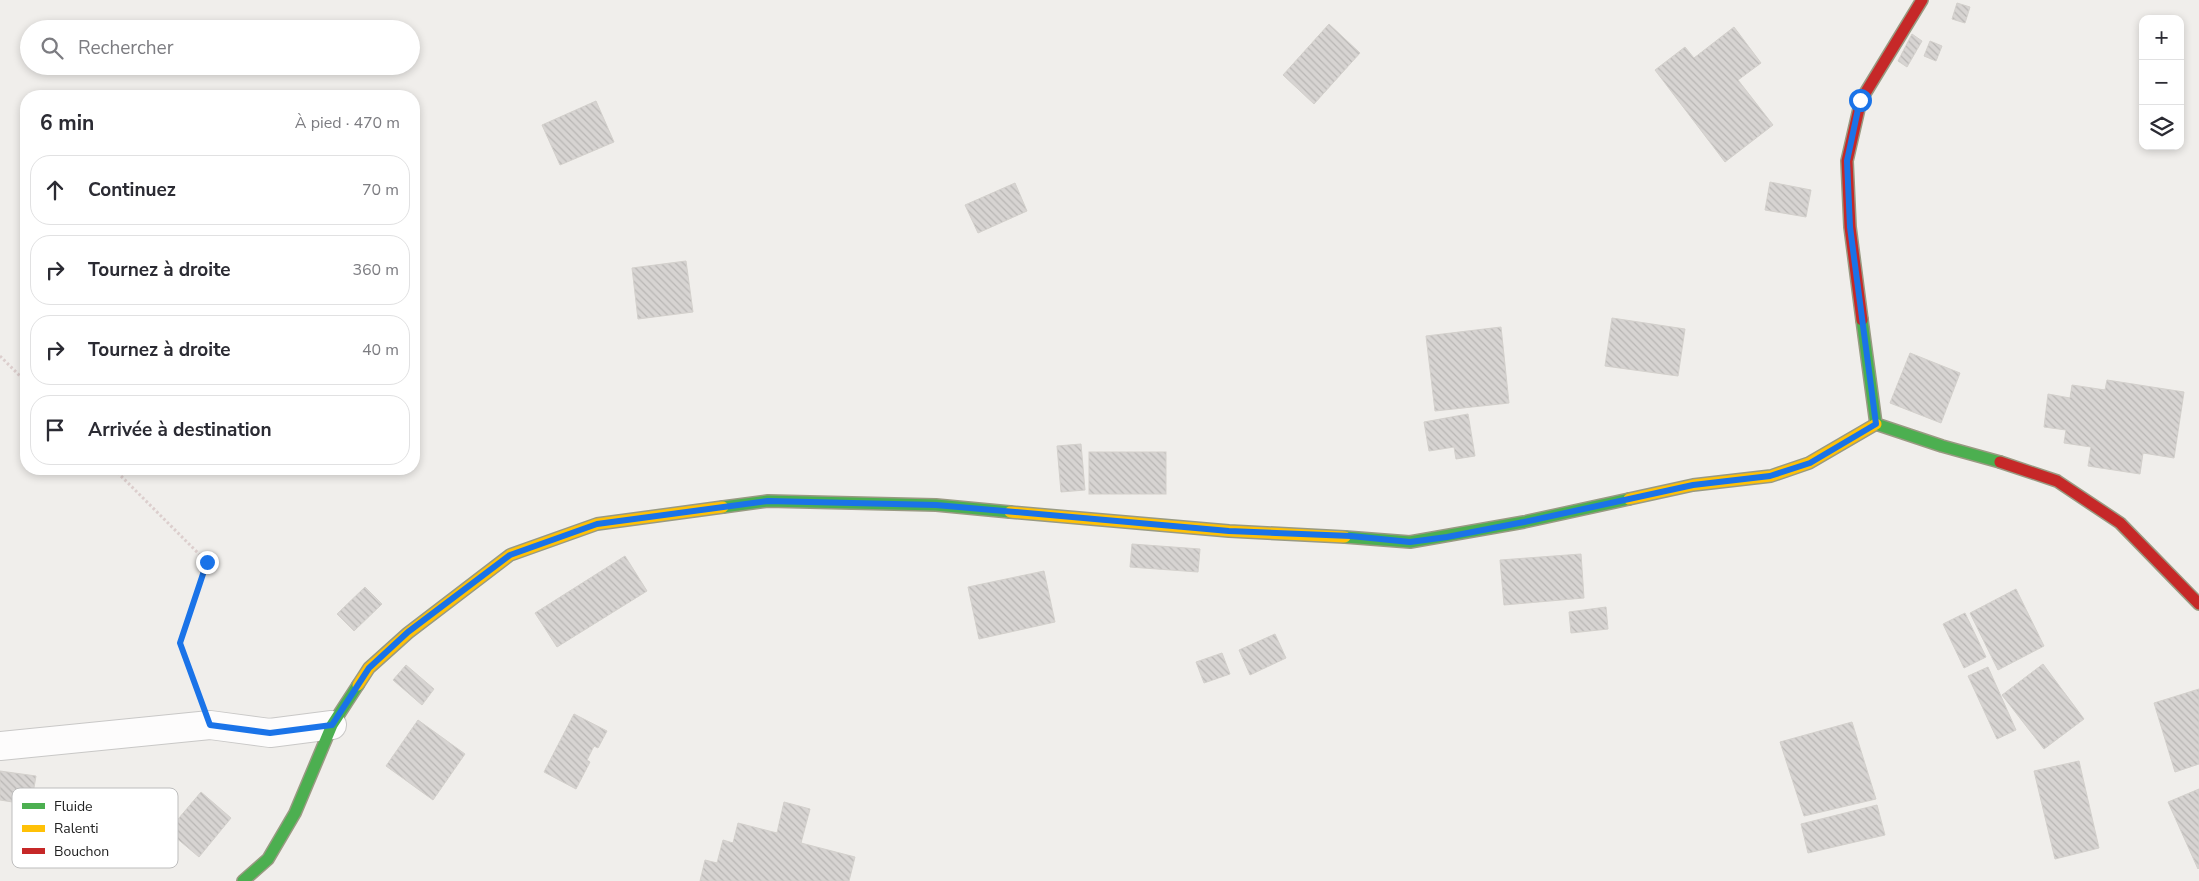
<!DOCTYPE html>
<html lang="fr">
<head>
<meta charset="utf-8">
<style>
	body { margin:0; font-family:"Nunito Sans",sans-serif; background:#f7f7f7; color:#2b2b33 }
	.controls { position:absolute; right:15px; top:15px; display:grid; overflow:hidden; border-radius:10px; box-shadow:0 2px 8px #0003 }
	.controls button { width:45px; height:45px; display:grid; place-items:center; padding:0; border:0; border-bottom:1px solid #e1e1e2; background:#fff; color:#2b2b33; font:25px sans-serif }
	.stop { position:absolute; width:15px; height:15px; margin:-11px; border:4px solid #1a73e8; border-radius:50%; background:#fff }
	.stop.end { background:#1a73e8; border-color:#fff; box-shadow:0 1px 5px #0008 }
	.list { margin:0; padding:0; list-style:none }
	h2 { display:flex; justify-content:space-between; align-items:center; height:65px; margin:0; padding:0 20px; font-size:21px }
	h2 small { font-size:16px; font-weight:400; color:#7c7c81 }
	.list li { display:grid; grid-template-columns:32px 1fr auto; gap:15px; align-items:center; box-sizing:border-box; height:70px; margin:0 10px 10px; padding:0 10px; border:1px solid #e1e1e2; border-radius:20px }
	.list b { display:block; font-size:19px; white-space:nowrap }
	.list em { font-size:16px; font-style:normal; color:#7c7c81 }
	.icon { flex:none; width:28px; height:28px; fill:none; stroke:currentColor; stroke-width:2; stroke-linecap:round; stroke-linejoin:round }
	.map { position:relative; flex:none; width:2199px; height:881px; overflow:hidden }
	.search { position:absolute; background:#fff; box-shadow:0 2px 8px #0003; left:20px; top:20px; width:400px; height:55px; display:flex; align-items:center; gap:12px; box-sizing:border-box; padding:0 18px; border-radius:28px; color:#7c7c81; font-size:19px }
	.panel { position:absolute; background:#fff; box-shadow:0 2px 8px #0003; left:20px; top:90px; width:400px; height:385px; border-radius:20px }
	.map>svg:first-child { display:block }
	.building { fill:url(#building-back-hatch); stroke:#d3d0cc }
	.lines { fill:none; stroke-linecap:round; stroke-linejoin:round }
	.street-casing { stroke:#c9c8c7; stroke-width:30 }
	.fast-casing { stroke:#999a82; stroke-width:14 }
	.slow-casing { stroke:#999a82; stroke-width:14 }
	.jam-casing { stroke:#999a82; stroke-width:14 }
	.path { stroke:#dccecd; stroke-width:3; stroke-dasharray:2.5 2.5; stroke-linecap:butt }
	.street { stroke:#fdfcfc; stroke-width:28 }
	.fast { stroke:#4caf50; stroke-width:11 }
	.slow { stroke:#ffc107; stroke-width:11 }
	.jam { stroke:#c62828; stroke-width:11 }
	.route { stroke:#1a73e8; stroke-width:6 }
	.key { fill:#fff; stroke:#bdbdbd; stroke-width:1 }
	.key-label { font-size:14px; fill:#222 }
</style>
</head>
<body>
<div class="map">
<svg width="2199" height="881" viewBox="0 0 2199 881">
	<defs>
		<pattern id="building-back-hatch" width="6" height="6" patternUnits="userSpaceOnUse" patternTransform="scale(1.25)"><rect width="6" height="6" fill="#d7d4d2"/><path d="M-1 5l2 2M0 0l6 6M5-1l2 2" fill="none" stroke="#b8b6b4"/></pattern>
	</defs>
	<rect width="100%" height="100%" fill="#f0eeeb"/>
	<!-- building -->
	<g class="building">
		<path d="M1957,3l13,4 -5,16 -13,-4z"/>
		<path d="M1329,24l31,29 -46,51 -31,-29z"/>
		<path d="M1734,27l27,36 -23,17 35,45 -48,37 -70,-92 30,-23 9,11z"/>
		<path d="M1912,34l10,7 -15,26 -9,-6z"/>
		<path d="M1930,41l12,5 -6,15 -12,-5z"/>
		<path d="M596,101l18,41 -54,23 -18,-40z"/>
		<path d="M1770,182l41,8 -5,27 -41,-7z"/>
		<path d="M1015,183l12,28 -49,22 -13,-28z"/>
		<path d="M686,261l7,51 -55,7 -6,-51z"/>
		<path d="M1612,318l73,11 -7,47 -73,-10z"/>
		<path d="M1501,327l8,76 -74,8 -9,-75z"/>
		<path d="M1910,353l50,20 -19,50 -51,-20z"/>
		<path d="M2107,380l77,12 -10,66 -31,-5 -3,21 -52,-8 3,-19 -27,-4 2,-13 -22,-3 4,-33 22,4 2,-13 33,5z"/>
		<path d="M1468,414l7,42 -19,3 -2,-12 -25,4 -5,-29z"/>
		<path d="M1081,444l4,46 -24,2 -4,-46z"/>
		<rect x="1089" y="452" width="77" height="42"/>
		<path d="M1132,544l68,5 -2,23 -68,-5z"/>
		<path d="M1581,554l3,44 -80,7 -4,-45z"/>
		<path d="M625,556l22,35 -90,56 -22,-34z"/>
		<path d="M1044,571l11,51 -76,17 -11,-52z"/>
		<path d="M365,587l17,17 -28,27 -17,-17z"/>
		<path d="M2016,589l28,57 -46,24 -28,-57z"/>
		<path d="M1606,607l2,22 -37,4 -2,-21z"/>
		<path d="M1965,613l21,44 -22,11 -21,-44z"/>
		<path d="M1275,634l11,24 -36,17 -11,-25z"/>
		<path d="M1222,653l8,21 -26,9 -8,-21z"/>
		<path d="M2043,664l41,55 -40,30 -42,-54z"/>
		<path d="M406,665l28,24 -12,16 -29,-25z"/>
		<path d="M1988,667l28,63 -19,9 -29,-63z"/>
		<path d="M2199,689v75l-24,8 -21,-69z"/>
		<path d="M574,714l33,17 -9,17 -4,-2 -7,14 3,2 -14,27 -32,-17z"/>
		<path d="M418,720l47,34 -32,46 -47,-34z"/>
		<path d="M1852,722l24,77 -72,17 -24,-74z"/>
		<path d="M2079,761l20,87 -44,11 -21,-88z"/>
		<path d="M0,771l36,5 -5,29 -31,-5z"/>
		<path d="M2199,789v79l-1,1 -30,-67z"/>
		<path d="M201,792l30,26 -32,39 -31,-26z"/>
		<path d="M784,802l26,7 -9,34 54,14 -6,24h-149l5,-21 12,3 6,-23 10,3 5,-20 39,10z"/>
		<path d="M1877,805l8,30 -77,18 -7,-29z"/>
	</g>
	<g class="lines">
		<defs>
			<path id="street" d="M0,746l210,-21 60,8 62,-8"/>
			<g id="fast">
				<path d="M1862,320l14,104 66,22 58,16"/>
				<path d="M723,507l45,-6 168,4 74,7"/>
				<path d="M1345,537l65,5 114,-20 105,-23"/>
				<path d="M243,881l25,-22 27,-46 37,-88 26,-40"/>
			</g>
			<g id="slow">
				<path d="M1629,499l64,-14 78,-9 38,-13 67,-39"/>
				<path d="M1010,512l219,19 116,6"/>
				<path d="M358,685l11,-17 39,-35 102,-78 87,-31 126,-17"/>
			</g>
			<g id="jam">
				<path d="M1862,320l-12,-93 -3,-66 14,-61 61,-100"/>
				<path d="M2000,462l57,19 63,42 79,81"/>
			</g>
		</defs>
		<!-- street casing -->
		<use href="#street" class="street-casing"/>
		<!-- fast casing -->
		<use href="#fast" class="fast-casing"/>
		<!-- slow casing -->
		<use href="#slow" class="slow-casing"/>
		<!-- jam casing -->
		<use href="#jam" class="jam-casing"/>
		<!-- path -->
		<g class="path">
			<path d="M0,356l26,26"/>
			<path d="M114,469l93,93 -27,81 19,53"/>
		</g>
		<!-- street -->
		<use href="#street" class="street"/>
		<!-- fast -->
		<use href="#fast" class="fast"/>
		<!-- slow -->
		<use href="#slow" class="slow"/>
		<!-- jam -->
		<use href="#jam" class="jam"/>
	</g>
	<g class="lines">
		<!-- route -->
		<path class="route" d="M207,562l-27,81 30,82 60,8 62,-8 37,-57 39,-36 102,-77 87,-31 171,-23 168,4 293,26 122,5 59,6 37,-5 77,-15 169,-37 77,-9 40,-13 66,-39 -26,-197 -3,-66 13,-61"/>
	</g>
	<!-- legend -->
	<rect x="12" y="788" width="166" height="80" rx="8" class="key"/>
	<rect x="22" y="803" width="23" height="6" fill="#4caf50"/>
	<rect x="22" y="825" width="23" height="7" fill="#ffc107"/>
	<rect x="22" y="848" width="23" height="6" fill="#c62828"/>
	<g class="key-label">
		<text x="54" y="811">Fluide</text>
		<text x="54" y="833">Ralenti</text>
		<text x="54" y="856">Bouchon</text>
	</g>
</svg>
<div class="controls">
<button>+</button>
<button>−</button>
<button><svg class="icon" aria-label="layers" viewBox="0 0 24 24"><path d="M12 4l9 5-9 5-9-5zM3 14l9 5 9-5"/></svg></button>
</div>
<div class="stop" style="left:1860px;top:100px"></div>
<div class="stop end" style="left:207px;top:562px"></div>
<div class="search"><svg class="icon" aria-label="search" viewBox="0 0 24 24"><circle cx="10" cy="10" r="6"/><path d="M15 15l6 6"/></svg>Rechercher</div>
<section class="panel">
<h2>6 min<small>À pied · 470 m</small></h2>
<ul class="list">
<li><svg class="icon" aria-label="ahead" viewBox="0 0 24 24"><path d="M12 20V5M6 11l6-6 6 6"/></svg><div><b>Continuez</b></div><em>70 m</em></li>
<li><svg class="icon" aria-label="right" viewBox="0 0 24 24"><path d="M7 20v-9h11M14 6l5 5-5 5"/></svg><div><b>Tournez à droite</b></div><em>360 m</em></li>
<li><svg class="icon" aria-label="right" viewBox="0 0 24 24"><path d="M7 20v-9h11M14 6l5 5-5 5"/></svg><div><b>Tournez à droite</b></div><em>40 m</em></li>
<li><svg class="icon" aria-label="arrive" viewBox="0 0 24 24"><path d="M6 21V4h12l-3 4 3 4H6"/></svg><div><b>Arrivée à destination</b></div></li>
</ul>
</section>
</div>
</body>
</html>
